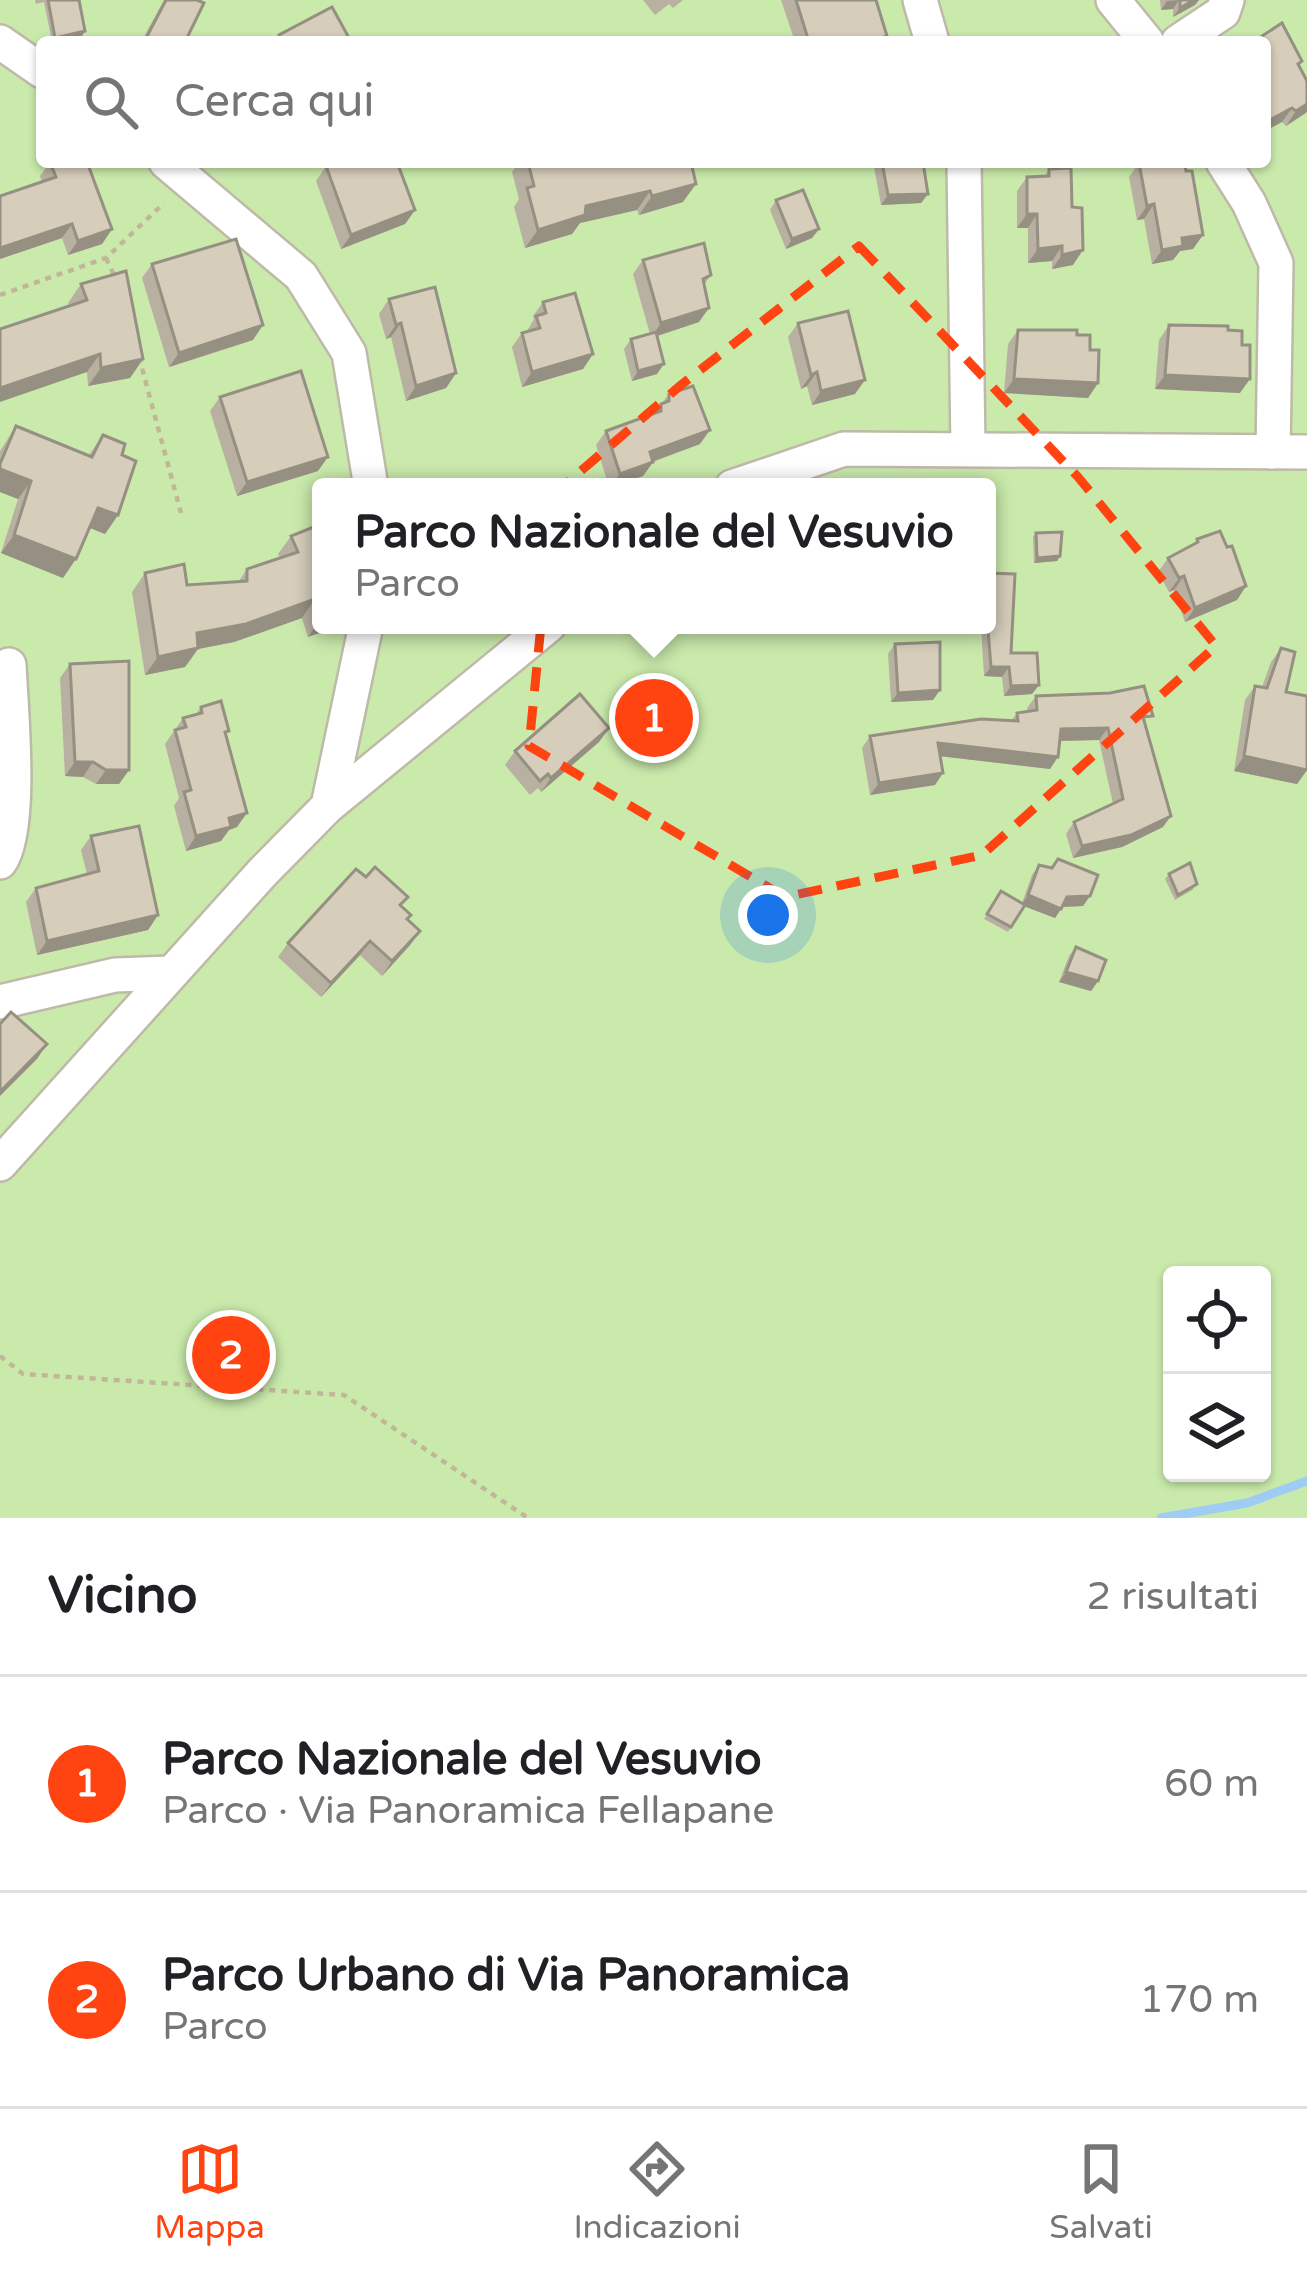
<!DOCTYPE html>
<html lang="it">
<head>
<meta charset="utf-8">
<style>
	body { margin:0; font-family:"Varela Round",sans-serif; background:#f2f2f2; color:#202124 }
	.controls { position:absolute; right:36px; bottom:36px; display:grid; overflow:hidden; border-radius:12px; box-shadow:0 3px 9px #0004 }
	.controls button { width:108px; height:108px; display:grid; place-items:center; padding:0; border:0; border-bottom:3px solid #e0e0e0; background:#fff; color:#202124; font:60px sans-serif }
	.you { position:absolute; left:768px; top:915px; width:42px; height:42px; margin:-30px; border:9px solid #fff; border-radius:50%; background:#1a73e8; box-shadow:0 0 0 18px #1a73e833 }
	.badge { display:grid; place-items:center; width:78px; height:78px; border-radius:50%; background:#ff4311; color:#fff; font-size:39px; font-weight:700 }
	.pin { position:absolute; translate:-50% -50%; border:6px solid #fff; box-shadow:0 3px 12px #0006 }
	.popup { position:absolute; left:312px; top:478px; width:684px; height:156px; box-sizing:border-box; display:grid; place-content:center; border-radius:12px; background:#fff; filter:drop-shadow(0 3px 9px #0005); font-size:39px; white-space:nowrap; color:#757577 }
	.popup b { font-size:45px; color:#202124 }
	.popup::after { content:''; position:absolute; left:50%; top:100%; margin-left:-24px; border:24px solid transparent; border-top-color:#fff }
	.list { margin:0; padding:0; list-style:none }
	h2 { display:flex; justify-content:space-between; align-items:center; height:156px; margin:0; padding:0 48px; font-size:51px }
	h2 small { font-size:39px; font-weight:400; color:#757577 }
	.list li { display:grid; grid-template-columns:78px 1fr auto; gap:36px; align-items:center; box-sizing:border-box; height:216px; padding:0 48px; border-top:3px solid #e0e0e0 }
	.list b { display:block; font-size:45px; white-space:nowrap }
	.list p { margin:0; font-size:39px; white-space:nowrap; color:#757577 }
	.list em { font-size:39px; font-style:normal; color:#757577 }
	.icon { flex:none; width:66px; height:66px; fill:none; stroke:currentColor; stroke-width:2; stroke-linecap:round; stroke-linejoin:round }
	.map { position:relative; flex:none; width:1307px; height:1518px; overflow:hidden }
	.search { position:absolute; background:#fff; box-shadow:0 3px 9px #0004; left:36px; right:36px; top:36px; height:132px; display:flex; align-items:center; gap:30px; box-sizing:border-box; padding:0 42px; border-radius:12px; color:#757577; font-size:45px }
	.sheet { height:588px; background:#fff }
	nav { display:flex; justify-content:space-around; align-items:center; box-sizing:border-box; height:168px; border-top:3px solid #e0e0e0; background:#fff; font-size:33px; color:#757577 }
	nav a { display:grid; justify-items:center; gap:6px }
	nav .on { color:#ff4311 }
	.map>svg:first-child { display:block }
	.green { fill:#caeaac; fill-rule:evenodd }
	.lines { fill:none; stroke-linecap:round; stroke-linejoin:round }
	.stream { stroke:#9fccf3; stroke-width:9 }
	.minor-casing { stroke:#bfb9a8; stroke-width:38 }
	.path { stroke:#c2b698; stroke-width:4.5; stroke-dasharray:6 6; stroke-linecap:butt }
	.minor { stroke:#fff; stroke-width:33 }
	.wall { fill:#b8b0a0 }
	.shaded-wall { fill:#969082 }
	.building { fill:#d6cdba; stroke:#969082; stroke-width:3 }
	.marked { fill:none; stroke:#ff4311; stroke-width:9; stroke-dasharray:24 15; stroke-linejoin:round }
</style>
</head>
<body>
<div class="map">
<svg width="1307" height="1518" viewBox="0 0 1307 1518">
	<rect width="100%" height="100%" fill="#f4f0e5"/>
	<!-- green -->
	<path class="green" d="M0,0h1307v1518h-1307zM42,42h1223v120h-1223zM321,487h666v138h-666zM1172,1275h90v198h-90z"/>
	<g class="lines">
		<!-- stream -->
		<path class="stream" d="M1161,1518l86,-15 60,-22"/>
		<defs>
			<g id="minor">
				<path d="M920,0l12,42"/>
				<path d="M1113,0l34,42"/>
				<path d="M0,42l42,29"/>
				<path d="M1178,42l45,-30 4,-12"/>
				<path d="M166,162l135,114 48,77 22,134"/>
				<path d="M964,162l4,287"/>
				<path d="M1223,162l26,41 27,60 -3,189"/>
				<path d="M732,487l112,-38 463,3"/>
				<path d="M328,806l38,-181"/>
				<path d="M0,862c23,-31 11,-154 9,-197"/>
				<path d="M0,1002l115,-27 56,-2"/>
				<path d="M0,1164l262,-291 66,-67 221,-181"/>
			</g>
		</defs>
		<!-- minor casing -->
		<use href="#minor" class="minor-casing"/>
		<!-- path -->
		<g class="path">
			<path d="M106,258l9,19"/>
			<path d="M0,295l106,-37 58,-55"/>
			<path d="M139,357l42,156"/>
			<path d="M0,1356l23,18 321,21 184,123"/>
		</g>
		<!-- minor -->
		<use href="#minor" class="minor"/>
	</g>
	<!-- wall -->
	<g class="wall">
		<path d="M35,0h44l3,36 -30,6 -8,-40 -8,2z"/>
		<path d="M164,0h33l-12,42h-44z"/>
		<path d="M643,0h40l-10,8 -4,-4 -14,11z"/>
		<path d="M781,0h95l7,42h-88z"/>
		<path d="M1160,0h39l-4,5 -22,12v-8l-12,1z"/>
		<path d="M1265,42l34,24 7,47 -20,13 -4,-4 -17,9z"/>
		<path d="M50,162l62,67 -10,15 -34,11 -6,-17 -62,21v-63l42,-14 -2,-6z"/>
		<path d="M333,162h60l22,48 -10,14 -64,25 -25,-68 10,-15z"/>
		<path d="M519,162h172l-8,40 -44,13 -2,-5 -57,13 -8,11 -47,14 -11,-41 5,-8 -7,-27z"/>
		<path d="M873,162h50l5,32 -7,9 -40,2z"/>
		<path d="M1139,163l54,86 -13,2 -7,9 -21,4 -8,-45 -7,1 -8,-43z"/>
		<path d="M1049,169l24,96 -21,4v-8l-24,2v-35h-11v-37l10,-14h17z"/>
		<path d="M776,200l43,29 -7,9 -26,11 -16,-39z"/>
		<path d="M643,260l68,15 -7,10 -5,37 -42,14v38l-25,7 -8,-32 7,-10 19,-5 -17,-60z"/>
		<path d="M152,264l101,76 -84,27 -27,-89z"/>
		<path d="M81,284l62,75 -13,19 -42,8 -1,-14 -19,-69z"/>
		<path d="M389,299l67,74 -10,15 -40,13 -15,-64 -5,2 -7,-25z"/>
		<path d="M543,302l50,52 -10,15 -61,18 -10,-40 10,-14 5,-2 7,-12 -1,-3z"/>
		<path d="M798,323l57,71 -43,11 -5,-19 -6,3 -13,-52z"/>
		<path d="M1169,325l71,68 -85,-4 4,-49z"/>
		<path d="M1018,330l59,5 13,15 8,33 -10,15 -84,-5 4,-49z"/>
		<path d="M669,394l31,50 -47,18 -10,14 -34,11 -13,-42 10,-14 47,-17z"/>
		<path d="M220,397l98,74 -81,25 -27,-85z"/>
		<path d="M16,426l73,29 14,-20 19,20 -4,60 -13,19 -15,-6 -27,50 -62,-25 17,-54 -18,-7v-41z"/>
		<path d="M321,524v101l-13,12 -6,-19 -68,24 -36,7 -13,18 -40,8 -13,-83 13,-19 42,12 52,-4 8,-12 33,-11 -2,-4 13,-18z"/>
		<path d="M1036,533l24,23 -3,5 -23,2 -1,-26z"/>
		<path d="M1197,539l30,8 19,39 -9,14 -52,22 -11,-32 -5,2 -11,-20 10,-14 25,-13z"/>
		<path d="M913,625h74l52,60 -7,9 -28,2 -2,-19 -18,-1 -3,-50 -66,4z"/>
		<path d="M895,644l45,46 -7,10 -42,2 -3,-48z"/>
		<path d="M1281,648l5,44 21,78 -10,14 -63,-13 11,-71 10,-14 7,1 9,-25z"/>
		<path d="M70,664l59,106 -10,14h-23l-13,-7 -18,-1 -5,-98z"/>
		<path d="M1036,696l110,30 17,101 -41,20 -49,11 -7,-24 8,-12 39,-18 -14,-64 -39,1 -10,28 -110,-13 -5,29 -65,10 -8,-47 8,-12 141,-15 6,-8 11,-1 -1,-4z"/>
		<path d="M201,707l25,29 11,91 -8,3 -8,11 -35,10 -12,-45 5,-8 -14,-54 18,-26 12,-3z"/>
		<path d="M609,728l-10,14 -58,50 -3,-4 -8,7 -25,-30 10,-14z"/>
		<path d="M91,836l67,79 -10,15 -111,25 -11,-53 10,-14 51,-14 -6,-24z"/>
		<path d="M1039,865l51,31 -7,10 -21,1 -7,11 -31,-12 -16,26 -24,-13 17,-28 21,12 10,-28z"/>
		<path d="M1169,874l25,15 -19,11 -10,-21z"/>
		<path d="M401,906l7,14 12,11 -10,14 -28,31 -22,-21 -39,42 -43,-40 10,-14z"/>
		<path d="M1076,947l22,34 -7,10 -32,-9 10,-26z"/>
	</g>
	<!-- shaded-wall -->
	<g class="shaded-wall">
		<path d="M1179,0l-6,9 -12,1 6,-9z"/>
		<path d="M1194,0h5l-4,5 -22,12 7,-9z"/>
		<path d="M85,31l-3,5 -30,6 3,-4z"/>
		<path d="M1307,104v8l-21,14 10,-15z"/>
		<path d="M1292,108l-10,14 -17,9v-4l5,-7z"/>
		<path d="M696,184l-13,18 -44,13 13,-19z"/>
		<path d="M650,191l-13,19 -57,13 -8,11 -47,14 13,-18 48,-24z"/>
		<path d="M928,194l-7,9 -40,2 7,-10z"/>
		<path d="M1154,204l-10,15 -7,1 10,-14z"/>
		<path d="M415,210l-10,14 -64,25 10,-14z"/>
		<path d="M1027,214h10l-9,14h-11z"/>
		<path d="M72,224l-10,14 -62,21v-11z"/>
		<path d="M112,229l-10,15 -34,11 10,-14z"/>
		<path d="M819,229l-7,9 -26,11 6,-10z"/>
		<path d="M1203,235l-10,14 -13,2 -7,9 -21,4 10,-14 20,-12z"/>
		<path d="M1062,246l-10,15 -24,2 10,-14z"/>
		<path d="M1083,250l-10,15 -21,4 10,-14z"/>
		<path d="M709,308l-10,14 -48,16 10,-15z"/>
		<path d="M401,323l-10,14 -5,2 10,-14z"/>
		<path d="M263,325l-10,15 -84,27 10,-14z"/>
		<path d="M100,354l-13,18 -87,30v-14z"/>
		<path d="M593,354l-10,15 -61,18 10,-15z"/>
		<path d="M143,359l-13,19 -42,8 13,-18z"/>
		<path d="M664,364l-7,10 -25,7 6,-10z"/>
		<path d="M817,372l-10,14 -6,3 10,-14z"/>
		<path d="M456,373l-10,15 -40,13 10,-15z"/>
		<path d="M1165,375l85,4 -10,14 -85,-4z"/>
		<path d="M1014,379l84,4 -10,15 -84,-5z"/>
		<path d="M865,380l-10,14 -43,11 9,-14z"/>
		<path d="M710,430l-10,14 -60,22 10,-14z"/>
		<path d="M328,457l-10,14 -81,25 10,-14z"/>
		<path d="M653,462l-10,14 -33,11 10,-13z"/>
		<path d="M0,469l31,12 -13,18 -18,-7z"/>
		<path d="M98,508l20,7 -13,19 -20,-8z"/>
		<path d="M14,535l62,24 -13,19 -62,-25z"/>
		<path d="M1060,556l-3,5 -23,2 3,-5z"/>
		<path d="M1184,576l-10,14 -5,2 10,-14z"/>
		<path d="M1246,586l-9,14 -52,22 10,-14z"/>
		<path d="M315,599l-13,19 -68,24 -36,7 -13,18 -40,8 13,-18 39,-24z"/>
		<path d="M321,618v7h22l-35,12z"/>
		<path d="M918,625h63l-66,5z"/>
		<path d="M991,667h18l-7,10 -18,-1z"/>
		<path d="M1039,685l-7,9 -28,2 7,-10z"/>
		<path d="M940,690l-7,10 -42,2 7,-9z"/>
		<path d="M609,728l-10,14 -58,50 10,-14z"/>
		<path d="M1108,728l-9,12 -46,1 8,-12z"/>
		<path d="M938,743l120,14 -8,12 -120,-14z"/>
		<path d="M1244,756l63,14 -10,14 -63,-13z"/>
		<path d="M75,762h18l-10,15 -18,-1z"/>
		<path d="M106,770h23l-10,14h-23z"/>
		<path d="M943,773l-8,12 -65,10 9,-12z"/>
		<path d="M247,813l-10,14 -8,3 -8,11 -35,10 10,-15 33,-18z"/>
		<path d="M1171,816l-8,11 -41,20 -49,11 9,-12z"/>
		<path d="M1028,895l33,14 -6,9 -34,-13z"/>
		<path d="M1090,896l-7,10 -23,1 7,-10z"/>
		<path d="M158,915l-10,15 -111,25 10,-14z"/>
		<path d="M420,931l-10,14 -28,31 10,-15z"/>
		<path d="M370,941l-10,14 -39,42 10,-14z"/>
		<path d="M1066,972l32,9 -7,10 -32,-9z"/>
		<path d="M47,1044l-10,15 -37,37v-4z"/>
	</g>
	<!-- building -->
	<g class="building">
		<path d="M48,0h31l6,31 -30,7z"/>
		<path d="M166,0h31l7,3 -19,39h-41z"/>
		<path d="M796,0h80l11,36 -18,6h-60z"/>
		<path d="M1180,0h14l-14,8z"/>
		<path d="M332,7l16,29 -8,4 1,2h-59l-3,-7z"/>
		<path d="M1282,23l20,38 -4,3 9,17v23l-11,7 -4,-3 -22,12 -5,-9v-69h-12z"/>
		<path d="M50,162h37l25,67 -34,12 -6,-17 -72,24v-52l56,-19z"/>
		<path d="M337,162h56l1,2 3,-2 18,48 -64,25 -25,-69z"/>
		<path d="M528,162h163l5,22 -44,12 -2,-5 -64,15 -1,9 -47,15 -11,-42 7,-2z"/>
		<path d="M882,162h41l5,32 -40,1z"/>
		<path d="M1184,162l2,9h6l11,64 -21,3 1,8 -21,4 -8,-46 -7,2 -8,-43z"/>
		<path d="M1071,168l1,39 10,1 1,42 -21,5v-9l-24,3 -1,-35h-10v-37l22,-1v-7z"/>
		<path d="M803,190l16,39 -27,10 -16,-39z"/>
		<path d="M236,239l27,86 -84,28 -27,-89z"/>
		<path d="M704,243l7,32 -8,4 6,29 -48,15 -18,-63z"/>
		<path d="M126,271l17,88 -42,9 -1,-14 -100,34v-59l87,-29 -6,-16z"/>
		<path d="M435,287l21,86 -40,13 -15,-63 -5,2 -7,-26z"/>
		<path d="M575,293l18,61 -61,18 -10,-39 18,-5 -4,-12 10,-3 -3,-11z"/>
		<path d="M848,311l17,69 -44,11 -4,-19 -6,3 -13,-52z"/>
		<path d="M1169,325l59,1v4l14,1v14h8v34l-85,-4z"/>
		<path d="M1018,330h59v5h13v15h9l-1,33 -84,-4z"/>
		<path d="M656,332l8,32 -26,7 -7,-32z"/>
		<path d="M301,371l27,86 -81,25 -27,-85z"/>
		<path d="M693,386l17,44 -60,22 3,10 -33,12 -14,-43 55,-20v-7l8,-3v-7z"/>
		<path d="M16,426l76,31 11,-22 22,9 -3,11 14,6 -18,54 -20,-7 -22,51 -62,-24 17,-54 -31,-12v-5z"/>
		<path d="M321,524v94l-6,-19 -69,25 -49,9 1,15 -40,9 -13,-84 39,-9 3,21 60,-4v-12l51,-17 -7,-16z"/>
		<path d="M1220,531l7,16 5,-1 14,40 -51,22 -11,-32 -5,2 -11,-20 30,-16 -1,-3z"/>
		<path d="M1062,532l-2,24 -23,2 -1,-25z"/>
		<path d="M987,573l28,1 -4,79h26l2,32 -28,1 -2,-19h-18l-4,-50z"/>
		<path d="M940,642v48l-42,3 -3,-49z"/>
		<path d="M1281,648l14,4 -9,40 21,4v74l-63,-14 11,-70 12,2z"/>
		<path d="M129,661v109h-23l-13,-8h-18l-5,-98z"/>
		<path d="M1144,686l9,30 -10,1 28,99 -40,19 -49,11 -8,-24 49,-23 -15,-71 -47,1 -3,28 -120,-14 5,30 -64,10 -9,-47 111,-17 37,2 -1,-8 20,-3 -1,-14 74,-3z"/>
		<path d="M580,694l29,34 -58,50 -3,-4 -8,7 -25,-30z"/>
		<path d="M221,701l8,30 -4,1 22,81 -18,5 2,9 -35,9 -12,-44 7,-2 -16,-60 11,-3 -3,-9 19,-5 -1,-6z"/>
		<path d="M139,826l19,89 -111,26 -11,-53 63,-17 -8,-35z"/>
		<path d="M1058,859l40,16 -8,21 -23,1 -6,12 -33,-14 11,-30 13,3z"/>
		<path d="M1190,863l7,21 -19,11 -9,-21z"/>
		<path d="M375,867l33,30 -8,8 11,10 -4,4 13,12 -28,30 -22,-20 -39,42 -43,-40 68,-74 10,8z"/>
		<path d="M1001,891l24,14 -14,22 -24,-13z"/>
		<path d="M1076,947l30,13 -8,21 -32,-9z"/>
		<path d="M11,1012l36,32 -47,48v-68z"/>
	</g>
	<!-- marked area -->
	<path class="marked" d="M859,246l219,231 138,169 -234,209 -197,42 -256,-151 25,-252 127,-109z"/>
</svg>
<div class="controls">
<button><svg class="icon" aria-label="locate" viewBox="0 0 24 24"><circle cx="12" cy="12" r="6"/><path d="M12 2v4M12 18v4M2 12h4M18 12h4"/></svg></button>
<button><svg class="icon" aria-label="layers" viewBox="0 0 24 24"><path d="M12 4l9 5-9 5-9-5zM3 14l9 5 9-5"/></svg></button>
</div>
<div class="you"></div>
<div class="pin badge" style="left:654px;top:718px">1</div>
<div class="popup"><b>Parco Nazionale del Vesuvio</b>Parco</div>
<div class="pin badge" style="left:231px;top:1355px">2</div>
<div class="search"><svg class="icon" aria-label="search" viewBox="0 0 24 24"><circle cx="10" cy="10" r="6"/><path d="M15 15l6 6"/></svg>Cerca qui</div>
</div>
<section class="sheet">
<h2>Vicino<small>2 risultati</small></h2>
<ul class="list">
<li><span class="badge">1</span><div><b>Parco Nazionale del Vesuvio</b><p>Parco · Via Panoramica Fellapane</p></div><em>60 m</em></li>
<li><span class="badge">2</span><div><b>Parco Urbano di Via Panoramica</b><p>Parco</p></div><em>170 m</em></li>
</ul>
</section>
<nav>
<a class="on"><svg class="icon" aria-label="map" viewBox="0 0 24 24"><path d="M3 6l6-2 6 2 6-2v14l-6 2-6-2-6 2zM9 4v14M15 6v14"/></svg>Mappa</a>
<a><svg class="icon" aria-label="directions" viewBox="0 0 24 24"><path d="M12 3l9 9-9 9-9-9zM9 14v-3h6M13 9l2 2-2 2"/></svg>Indicazioni</a>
<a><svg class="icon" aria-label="saved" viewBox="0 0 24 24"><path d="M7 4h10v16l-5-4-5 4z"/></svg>Salvati</a>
</nav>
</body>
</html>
